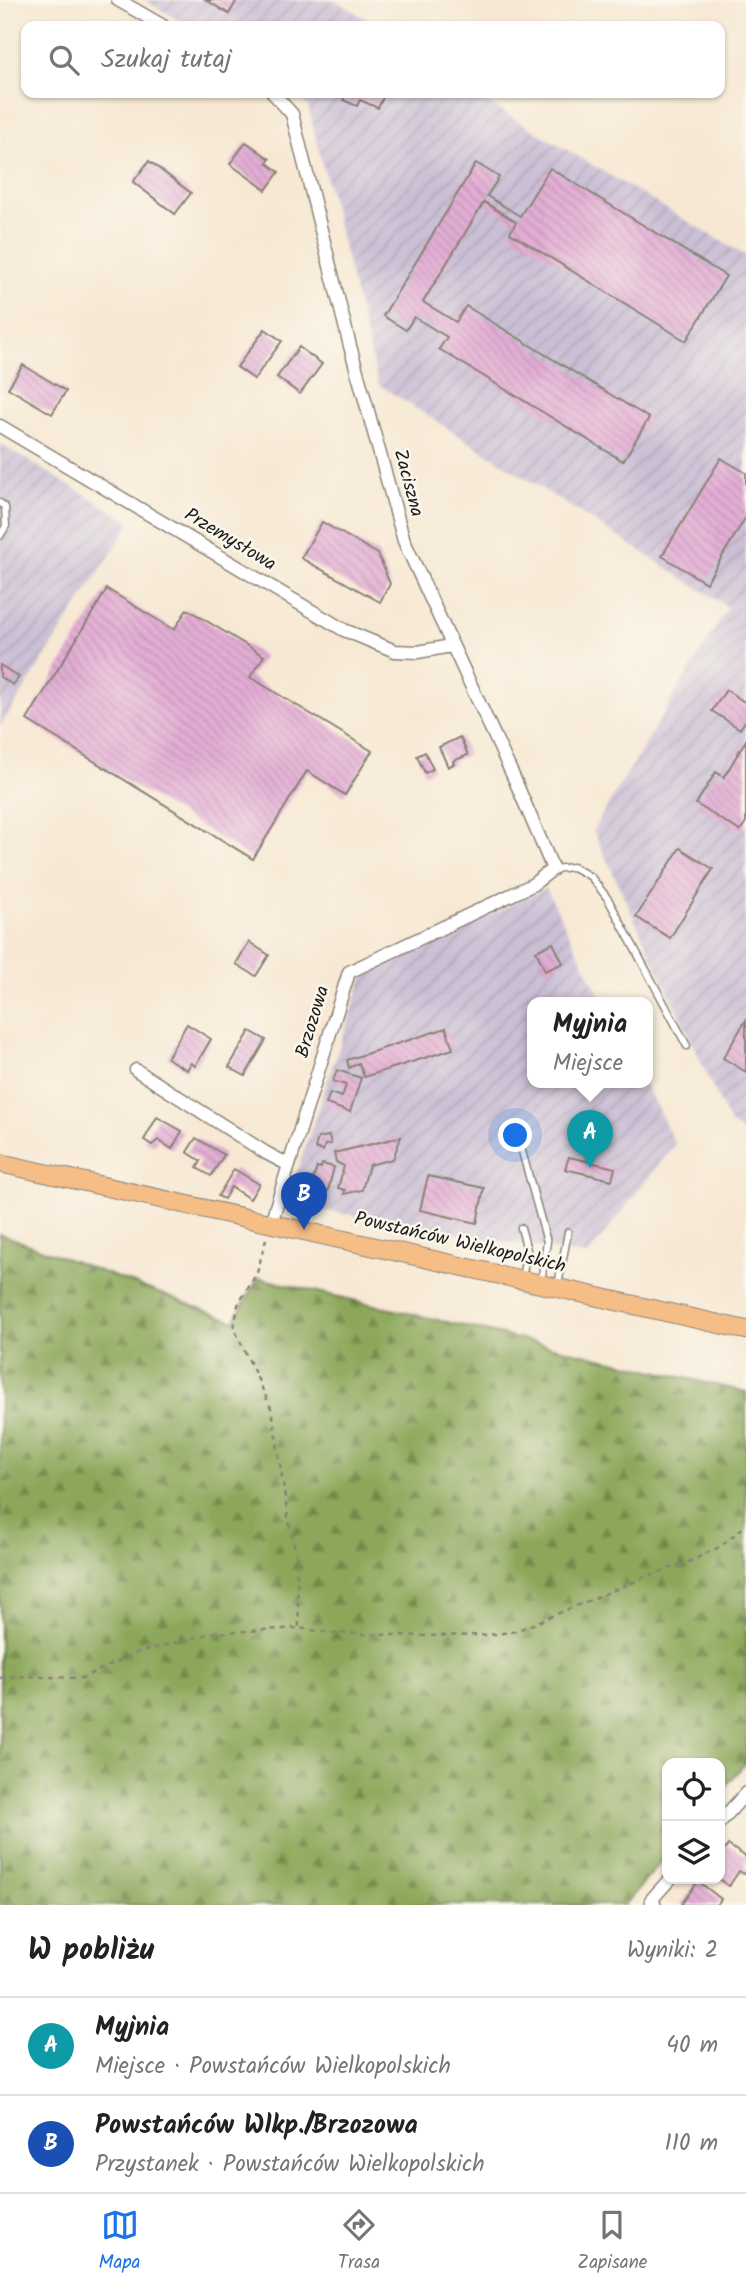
<!DOCTYPE html>
<html lang="pl">
<head>
<meta charset="utf-8">
<style>
	body { margin:0; font-family:Kalam,sans-serif; background:#f6f6f6; color:#222 }
	.controls { position:absolute; right:21px; bottom:21px; display:grid; overflow:hidden; border-radius:14px; box-shadow:0 2px 5px #0004 }
	.controls button { width:63px; height:63px; display:grid; place-items:center; padding:0; border:0; border-bottom:2px solid #e0e0e0; background:#fff; color:#222; font:35px sans-serif }
	.you { position:absolute; left:516px; top:1136px; width:24px; height:24px; margin:-18px; border:5px solid #fff; border-radius:50%; background:#1a73e8; box-shadow:0 0 0 10px #1a73e833 }
	.badge { display:grid; place-items:center; width:46px; height:46px; border-radius:50%; background:#1a73e8; color:#fff; font-size:23px; font-weight:700 }
	.pin { position:absolute; translate:-50% -58px; filter:drop-shadow(0 2px 4px #0008) }
	.pin::after { content:''; position:absolute; top:37px; width:24px; height:21px; background:inherit; clip-path:polygon(0 0,100% 0,50% 100%) }
	.popup { position:absolute; left:527px; top:997px; width:126px; height:91px; box-sizing:border-box; display:grid; place-content:center; border-radius:14px; background:#fff; filter:drop-shadow(0 2px 5px #0005); font-size:23px; white-space:nowrap; color:#767676 }
	.popup b { font-size:26px; color:#222 }
	.popup::after { content:''; position:absolute; left:50%; top:100%; margin-left:-14px; border:14px solid transparent; border-top-color:#fff }
	.list { margin:0; padding:0; list-style:none }
	h2 { display:flex; justify-content:space-between; align-items:center; height:91px; margin:0; padding:0 28px; font-size:30px }
	h2 small { font-size:23px; font-weight:400; color:#767676 }
	.list li { display:grid; grid-template-columns:46px 1fr auto; gap:21px; align-items:center; box-sizing:border-box; height:98px; padding:0 28px; border-top:2px solid #e0e0e0 }
	.list b { display:block; font-size:26px; white-space:nowrap }
	.list p { margin:0; font-size:23px; white-space:nowrap; color:#767676 }
	.list em { font-size:23px; font-style:normal; color:#767676 }
	.icon { flex:none; width:38px; height:38px; fill:none; stroke:currentColor; stroke-width:2; stroke-linecap:round; stroke-linejoin:round }
	.map { position:relative; flex:none; width:746px; height:1905px; overflow:hidden }
	.search { position:absolute; background:#fff; box-shadow:0 2px 5px #0004; left:21px; right:21px; top:21px; height:77px; display:flex; align-items:center; gap:18px; box-sizing:border-box; padding:0 24px; border-radius:14px; color:#767676; font-size:26px }
	.sheet { height:287px; background:#fff }
	nav { display:flex; justify-content:space-around; align-items:center; box-sizing:border-box; height:98px; border-top:2px solid #e0e0e0; background:#fff; font-size:19px; color:#767676 }
	nav a { display:grid; justify-items:center; gap:4px }
	nav .on { color:#1a73e8 }
	.map>svg:first-child { display:block }
	.industrial { fill:url(#industrial-furrows) }
	.forest { fill:url(#forest-firs); stroke:#54623b; stroke-width:2 }
	.building { fill:url(#building-back-hatch) }
	.lines { fill:none; stroke-linecap:round; stroke-linejoin:round }
	.service-casing { stroke:#8a8278; stroke-width:9 }
	.minor-casing { stroke:#8a8278; stroke-width:15 }
	.primary-casing { stroke:#8a8278; stroke-width:20 }
	.path { stroke:#8a8278; stroke-width:2.5; stroke-dasharray:5 5; stroke-linecap:butt }
	.service { stroke:#fff; stroke-width:6 }
	.minor { stroke:#fff; stroke-width:12 }
	.primary { stroke:#f6be87; stroke-width:18 }
	.labels { text-anchor:middle; dominant-baseline:central; stroke-width:5; stroke-linejoin:round; paint-order:stroke }
	.street-label { font-size:19px; fill:#1c1c1c; stroke:#fbf7ec }
</style>
</head>
<body>
<div class="map">
<svg width="746" height="1905" viewBox="0 0 746 1905">
	<defs>
		<pattern id="industrial-furrows" width="10" height="10" patternUnits="userSpaceOnUse" patternTransform="scale(1.75)"><rect width="10" height="10" fill="#cbbfd5"/><path d="M-1 1l2-2M0 10L10 0M9 11l2-2" fill="none" stroke="#aea4b6"/></pattern>
		<pattern id="forest-firs" width="22" height="20" patternUnits="userSpaceOnUse" patternTransform="scale(1.75)"><rect width="22" height="20" fill="#8ca75a"/><path d="M5 1l3.5 6h-7zM16 11l3.5 6h-7z" fill="#72874a"/></pattern>
		<pattern id="building-back-hatch" width="6" height="6" patternUnits="userSpaceOnUse" patternTransform="scale(1.75)"><rect width="6" height="6" fill="#e3add4"/><path d="M-1 5l2 2M0 0l6 6M5-1l2 2" fill="none" stroke="#c294b5"/></pattern>
	</defs>
	<rect width="100%" height="100%" fill="#fbf7ec"/>
	<filter id="ink" filterUnits="userSpaceOnUse"><feTurbulence type="fractalNoise" baseFrequency=".0143" numOctaves="2"/><feDisplacementMap in="SourceGraphic" scale="14" xChannelSelector="R" yChannelSelector="G"/><feConvolveMatrix kernelMatrix="1 2 1 2 8 2 1 2 1" color-interpolation-filters="sRGB"/></filter>
	<filter id="wash" filterUnits="userSpaceOnUse"><feTurbulence type="fractalNoise" baseFrequency=".00686" numOctaves="4" result="noise"/><feDisplacementMap in="SourceGraphic" scale="28" xChannelSelector="R" yChannelSelector="G"/><feGaussianBlur stdDeviation="1.57" result="paint"/><feColorMatrix in="noise" values="0 0 0 0 0 0 0 0 0 0 0 0 0 0 0 0 0 1.4 0 .05"/><feComposite in="paint" operator="in"/></filter>
	<g filter="url(#wash)">
		<rect width="100%" height="100%" fill="#f7e8d3"/>
		<!-- industrial -->
		<g class="industrial">
			<path d="M144,0h190l45,26h-190z"/>
			<path d="M297,93h174l275,163v879l-16,-11 -137,-294 135,-223 -350,-223 -70,-277z"/>
			<path d="M0,444l131,78 -131,205z"/>
			<path d="M546,888l57,114h-71v80h112l31,62 -88,112 -301,-52 77,-227z"/>
		</g>
		<!-- forest -->
		<path class="forest" d="M0,1234l234,87 24,-43 488,114v370l-26,31v-30h-53v92l-42,50h-625z"/>
		<g id="blocks">
			<!-- building -->
			<g class="building">
				<path d="M206,0h31l-8,14z"/>
				<path d="M346,93h39l-7,15 -18,-8 -3,6 -14,-6z"/>
				<path d="M246,142l24,17 -3,4 12,9 -13,18 -36,-26z"/>
				<path d="M149,161l42,32 -16,21 -42,-32z"/>
				<path d="M476,163l23,14 -12,19 33,20 30,-48 176,108 -40,65 -176,-108 6,-11 -32,-20 -61,100 33,20 10,-16 183,112 -26,43 -184,-112 8,-12 -33,-20 -8,13 -23,-14z"/>
				<path d="M265,329l17,12 -28,38 -17,-12z"/>
				<path d="M299,347l23,17 -22,30 -23,-17z"/>
				<path d="M23,365l43,26 -14,23 -44,-26z"/>
				<path d="M721,458l25,15v44l-40,66 -44,-27z"/>
				<path d="M322,522l56,32 12,30 -10,18 -79,-44z"/>
				<path d="M107,589l67,41 13,-21 77,47 -14,21 122,74 -27,44 -38,-24 -54,88 -226,-139z"/>
				<path d="M0,665l19,12 -6,8 -13,-8z"/>
				<path d="M726,690l20,13v17l-6,9 -28,-18z"/>
				<path d="M460,737l8,18 -15,6 1,3 -6,3 -9,-20z"/>
				<path d="M746,740v82l-6,9 -44,-27 20,-32 8,5z"/>
				<path d="M425,752l8,17 -8,4 -8,-17z"/>
				<path d="M680,848l33,21 -43,69 -34,-21z"/>
				<path d="M249,942l20,13 -13,21 -20,-12z"/>
				<path d="M553,943l10,20 -18,8 -9,-20z"/>
				<path d="M746,1020v52l-23,-14z"/>
				<path d="M187,1024l24,15 -16,27 -4,-3 -4,7 -20,-12z"/>
				<path d="M446,1028l7,21 -89,28 -5,-14 -10,5 -2,-8z"/>
				<path d="M250,1031l16,9 -21,36 -16,-9z"/>
				<path d="M337,1070l24,8 -11,34 -24,-8 4,-11 12,4 4,-12 -13,-4z"/>
				<path d="M157,1117l25,14 -10,18 -14,-9 -6,5 -8,-5z"/>
				<path d="M329,1136l2,8 -6,1 -2,6 -8,-3 3,-10z"/>
				<path d="M401,1137l-8,22 -24,6 -7,25 -18,4 1,-4 -7,-2 6,-22 -8,-4 -2,-9z"/>
				<path d="M196,1138l28,17 -13,21 -14,-8 4,-7 -14,-9z"/>
				<path d="M569,1157l46,11 -3,12 -47,-11z"/>
				<path d="M322,1164l12,3 -6,24 -17,-5 6,-19 4,1z"/>
				<path d="M234,1169l25,15 -9,15 -19,-12 -7,12 -6,-3z"/>
				<path d="M428,1176l56,12 -7,35 -57,-13z"/>
				<path d="M728,1845l18,12v14l-2,3 -5,-3 -10,15 -9,-6v-22z"/>
				<path d="M698,1881l23,18 -4,6h-36z"/>
			</g>
		</g>
	</g>
	<g filter="url(#ink)">
		<use href="#blocks" fill-opacity="0" stroke="#8a8278" stroke-width="2"/>
		<g class="lines">
			<defs>
				<g id="service">
					<path d="M0,503l5,4 1,19 -6,10"/>
					<path d="M553,869l20,-2 18,10 17,22 79,147"/>
					<path d="M520,1144l27,98 -6,40"/>
					<path d="M521,1228l6,22 -5,28"/>
					<path d="M558,1285l10,-53"/>
				</g>
				<g id="minor">
					<path d="M118,0l45,26"/>
					<path d="M0,426l344,204 51,21 23,1 33,-6"/>
					<path d="M136,1070l130,83 23,12"/>
					<path d="M271,1223l78,-251 183,-87 21,-16 -39,-91 -110,-237 -54,-195 -58,-232 -19,-21"/>
					<path d="M720,1822l26,-29"/>
					<path d="M655,1905l-4,-5 19,-21"/>
				</g>
				<path id="primary" d="M0,1163l746,167"/>
			</defs>
			<!-- service casing -->
			<use href="#service" class="service-casing"/>
			<!-- minor casing -->
			<use href="#minor" class="minor-casing"/>
			<!-- primary casing -->
			<use href="#primary" class="primary-casing"/>
			<!-- path -->
			<g class="path">
				<path d="M266,1239l-9,34 -19,32 -4,23 38,82 16,107 8,36 3,75"/>
				<path d="M0,1678l16,-2 66,2 54,-25 76,-20 87,-5 30,5 98,3 63,-1 26,-4 132,-55 41,-14 32,-16 25,-21"/>
			</g>
			<!-- service -->
			<use href="#service" class="service"/>
			<!-- minor -->
			<use href="#minor" class="minor"/>
			<!-- primary -->
			<use href="#primary" class="primary"/>
		</g>
	</g>
	<g class="labels">
		<!-- street labels -->
		<g class="street-label">
			<text transform="translate(408 483) rotate(75)">Zaciszna</text>
			<text transform="translate(230 540) rotate(31)">Przemysłowa</text>
			<text transform="translate(313 1022) rotate(-73)">Brzozowa</text>
			<text transform="translate(460 1243) rotate(13)">Powstańców Wielkopolskich</text>
		</g>
	</g>
</svg>
<div class="controls">
<button><svg class="icon" aria-label="locate" viewBox="0 0 24 24"><circle cx="12" cy="12" r="6"/><path d="M12 2v4M12 18v4M2 12h4M18 12h4"/></svg></button>
<button><svg class="icon" aria-label="layers" viewBox="0 0 24 24"><path d="M12 4l9 5-9 5-9-5zM3 14l9 5 9-5"/></svg></button>
</div>
<div class="you"></div>
<div class="pin badge" style="left:590px;top:1168px;background:#0f9aa8">A</div>
<div class="popup"><b>Myjnia</b>Miejsce</div>
<div class="pin badge" style="left:304px;top:1230px;background:#1a4fb4">B</div>
<div class="search"><svg class="icon" aria-label="search" viewBox="0 0 24 24"><circle cx="10" cy="10" r="6"/><path d="M15 15l6 6"/></svg>Szukaj tutaj</div>
</div>
<section class="sheet">
<h2>W pobliżu<small>Wyniki: 2</small></h2>
<ul class="list">
<li><span class="badge" style="background:#0f9aa8">A</span><div><b>Myjnia</b><p>Miejsce · Powstańców Wielkopolskich</p></div><em>40 m</em></li>
<li><span class="badge" style="background:#1a4fb4">B</span><div><b>Powstańców Wlkp./Brzozowa</b><p>Przystanek · Powstańców Wielkopolskich</p></div><em>110 m</em></li>
</ul>
</section>
<nav>
<a class="on"><svg class="icon" aria-label="map" viewBox="0 0 24 24"><path d="M3 6l6-2 6 2 6-2v14l-6 2-6-2-6 2zM9 4v14M15 6v14"/></svg>Mapa</a>
<a><svg class="icon" aria-label="directions" viewBox="0 0 24 24"><path d="M12 3l9 9-9 9-9-9zM9 14v-3h6M13 9l2 2-2 2"/></svg>Trasa</a>
<a><svg class="icon" aria-label="saved" viewBox="0 0 24 24"><path d="M7 4h10v16l-5-4-5 4z"/></svg>Zapisane</a>
</nav>
</body>
</html>
